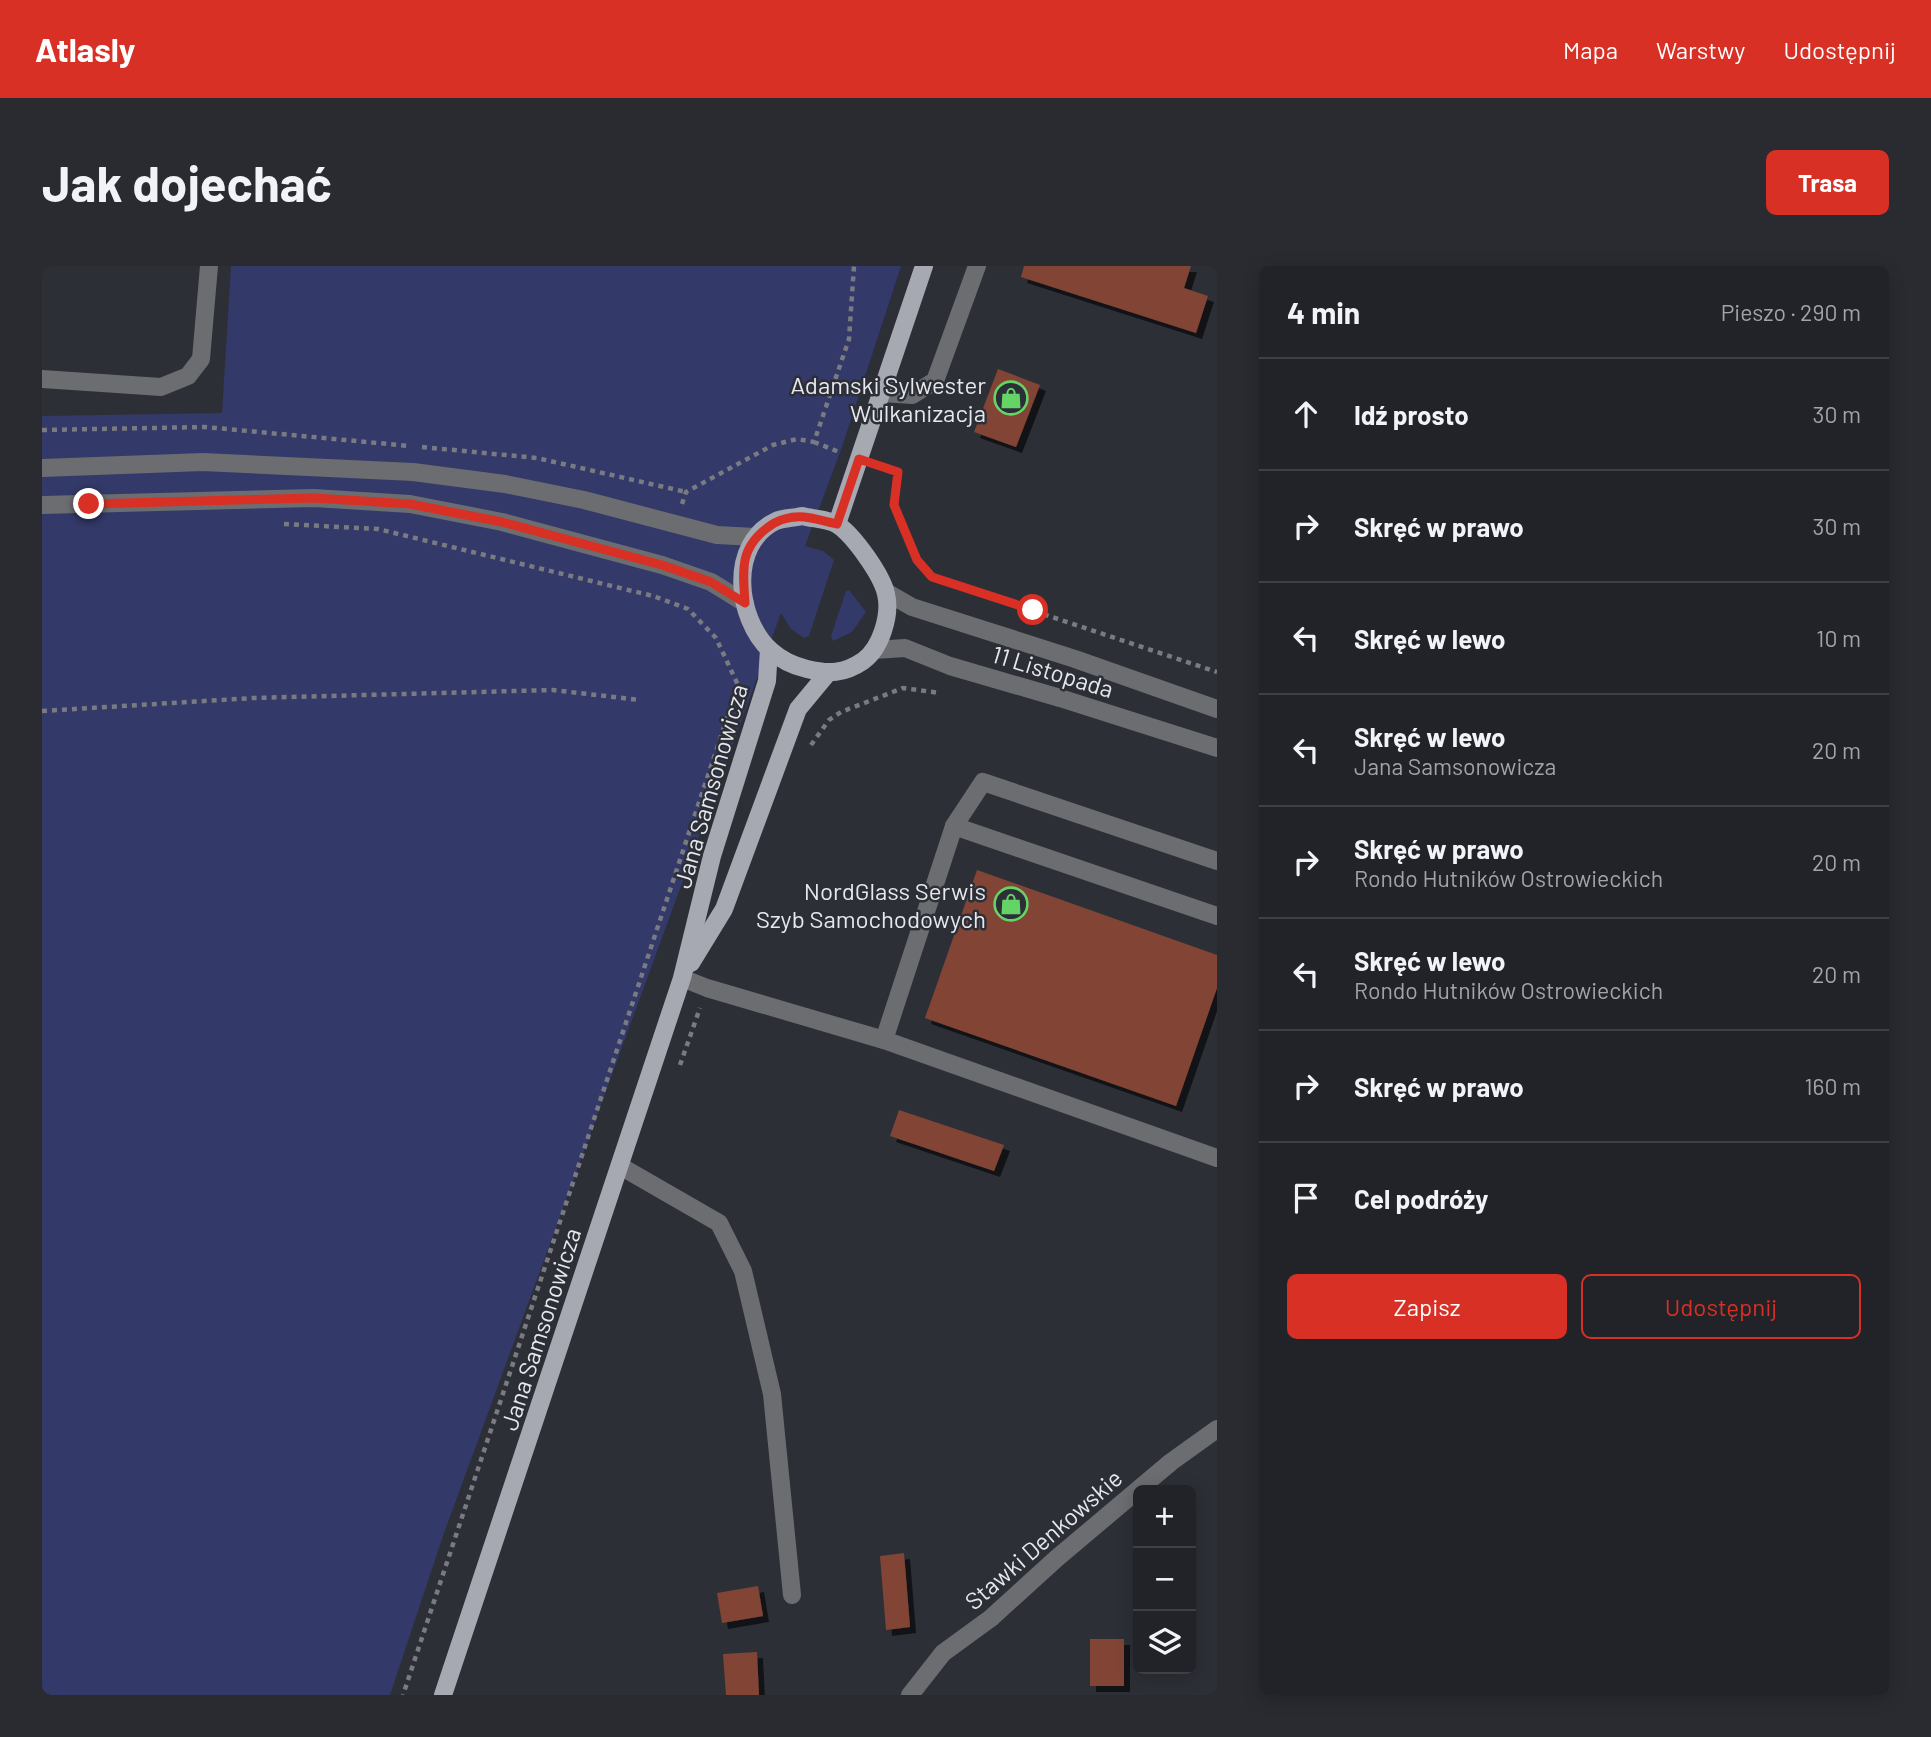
<!DOCTYPE html>
<html lang="pl">
<head>
<meta charset="utf-8">
<style>
	body { margin:0; font-family:Barlow,sans-serif; background:#2a2b31; color:#f1f3f6 }
	.controls { position:absolute; right:21px; bottom:21px; display:grid; overflow:hidden; border-radius:10px; box-shadow:0 4px 18px #0003 }
	.controls button { width:63px; height:63px; display:grid; place-items:center; padding:0; border:0; border-bottom:2px solid #3f4046; background:#222329; color:#f1f3f6; font:35px sans-serif }
	.stop { position:absolute; width:21px; height:21px; margin:-16px; border:5px solid #d93025; border-radius:50%; background:#fff }
	.stop.end { background:#d93025; border-color:#fff; box-shadow:0 2px 7px #0008 }
	.list { margin:0; padding:0; list-style:none }
	h2 { display:flex; justify-content:space-between; align-items:center; height:91px; margin:0; padding:0 28px; font-size:30px }
	h2 small { font-size:23px; font-weight:400; color:#a2a4a8 }
	.list li { display:grid; grid-template-columns:46px 1fr auto; gap:21px; align-items:center; box-sizing:border-box; height:112px; padding:0 28px; border-top:2px solid #3f4046 }
	.list b { display:block; font-size:26px; white-space:nowrap }
	.list p { margin:0; font-size:23px; white-space:nowrap; color:#a2a4a8 }
	.list em { font-size:23px; font-style:normal; color:#a2a4a8 }
	.actions { display:flex; gap:14px; padding:21px 28px }
	.actions a { flex:1; padding:16px 0; border:2px solid #d93025; border-radius:10px; text-align:center; font-size:24px; color:#d93025 }
	.actions .main { background:#d93025; color:#fff }
	.icon { flex:none; width:38px; height:38px; fill:none; stroke:currentColor; stroke-width:2; stroke-linecap:round; stroke-linejoin:round }
	.map { position:relative; flex:none; width:1175px; height:1429px; overflow:hidden; border-radius:10px }
	header { display:flex; align-items:center; gap:42px; box-sizing:border-box; height:98px; padding:0 35px; background:#d93025; color:#fff }
	header strong { font-size:33px }
	nav { display:flex; gap:38px; margin-inline-start:auto; font-size:24px }
	.intro { display:flex; align-items:center; justify-content:space-between; box-sizing:border-box; height:168px; padding:0 42px }
	h1 { margin:0; font-size:49px }
	.button { padding:18px 32px; border-radius:10px; background:#d93025; color:#fff; font-size:24px; font-weight:700 }
	main { display:flex; gap:42px; padding:0 42px }
	aside { flex:1; background:#222329; border-radius:10px; box-shadow:0 4px 18px #0003 }
	.map>svg:first-child { display:block }
	.green { fill:#333968 }
	.building { fill:#824535; filter:url(#shadow) }
	.lines { fill:none; stroke-linecap:round; stroke-linejoin:round }
	.path { stroke:#7a7b82; stroke-width:4.5; stroke-dasharray:5 5; stroke-linecap:butt }
	.minor { stroke:#6b6d71; stroke-width:18 }
	.major { stroke:#a6a9b1; stroke-width:18 }
	.route { stroke:#d93025; stroke-width:9 }
	.labels { text-anchor:middle; dominant-baseline:central; stroke-width:5; stroke-linejoin:round; paint-order:stroke }
	.poi-label { font-size:24px; fill:#e7e8ed; stroke:#2d2f37; text-anchor:end }
	.street-label { font-size:24px; fill:#e7e8ed; stroke:#2d2f37 }
</style>
</head>
<body>
<header>
<strong>Atlasly</strong>
<nav><a>Mapa</a><a>Warstwy</a><a>Udostępnij</a></nav>
</header>
<div class="intro"><h1>Jak dojechać</h1><a class="button">Trasa</a></div>
<main>
<div class="map">
<svg width="1175" height="1429" viewBox="0 0 1175 1429">
	<defs>
		<filter id="shadow"><feDropShadow dx="6" dy="6" stdDeviation="0" flood-color="#0009"/></filter>
	</defs>
	<rect width="100%" height="100%" fill="#2d2f37"/>
	<!-- green -->
	<g class="green">
		<path d="M189,0h670l-59,181 -37,99 18,5 11,9 -25,76 -5,2 -13,-9 -10,-16 -338,923 -53,159h-348v-1279l180,-3z"/>
		<path d="M807,324l17,22 -14,20 -19,9 -2,-5 15,-45z"/>
	</g>
	<!-- building -->
	<g class="building">
		<path d="M982,0h167l-7,22 24,8 -12,37 -175,-56z"/>
		<path d="M956,103l42,16 -24,62 -42,-15z"/>
		<path d="M935,604l240,85v33l-41,118 -251,-88z"/>
		<path d="M857,844l105,35 -10,26 -104,-35z"/>
		<path d="M862,1287l6,74 -24,3 -6,-74z"/>
		<path d="M716,1320l5,30 -41,7 -5,-30z"/>
		<rect x="1048" y="1373" width="34" height="47"/>
		<path d="M715,1386l2,43h-33l-3,-41z"/>
	</g>
	<g class="lines">
		<!-- path -->
		<g class="path">
			<path d="M0,164l163,-3 205,19"/>
			<path d="M772,176l25,10"/>
			<path d="M380,181l115,11 149,34"/>
			<path d="M839,201l16,5 -3,33 23,55 15,17 285,95"/>
			<path d="M640,238l4,-12 87,-47 24,-6 17,3 35,-103 5,-73"/>
			<path d="M242,258l94,5 275,67 35,13 28,29 22,47 -335,1010"/>
			<path d="M0,445l211,-13 300,-8 87,10"/>
			<path d="M769,479l18,-25 12,-8 62,-24 37,5"/>
			<path d="M638,799l20,-57"/>
		</g>
		<!-- minor -->
		<g class="minor">
			<path d="M0,113l119,8 27,-11 13,-17 8,-93"/>
			<path d="M840,127l30,2 23,-14 42,-115"/>
			<path d="M0,202l161,-6 210,10 92,12 79,16 133,35 38,2"/>
			<path d="M0,239l272,-7 96,6 92,18 160,43 49,17 34,21"/>
			<path d="M844,326l26,15 163,52 142,50"/>
			<path d="M832,384l31,-2 45,18 110,32 157,50"/>
			<path d="M912,560l263,90"/>
			<path d="M1175,595l-234,-79 -29,44 -70,214 333,118"/>
			<path d="M640,712l25,10 177,52"/>
			<path d="M578,900l99,57 24,48 29,123 20,201"/>
			<path d="M868,1429l33,-42 48,-35 66,-60 114,-96 46,-33"/>
		</g>
		<!-- major -->
		<g class="major">
			<path d="M760,250c11,3 27,3 36,9 16,11 44,50 48,69 5,21 -5,54 -23,67 -19,13 -35,13 -56,8 -13,-3 -26,-9 -37,-19 -34,-32 -42,-106 6,-129 7,-3 18,-3 26,-5z"/>
			<path d="M795,258l87,-258"/>
			<path d="M649,697l33,-54 74,-200 29,-35"/>
			<path d="M401,1429l239,-717 30,-122 55,-175 2,-32"/>
		</g>
	</g>
	<g class="lines">
		<!-- route -->
		<path class="route" d="M47,238l225,-6 96,6 92,18 160,43 49,17 34,21c-2,-32 -6,-54 22,-75 10,-8 24,-12 37,-11 11,1 22,5 33,7l22,-65 39,13 -4,33 23,55 15,17 101,33"/>
	</g>
	<!-- icons -->
	<defs>
		<symbol id="shop-ring" viewBox="-11 -11 22 22"><circle r="9.5" fill="#2d2f37" stroke="#65d467" stroke-width="1.5"/><path d="M-5-2.5h2.3a2.7 3.5 0 0 1 5.4 0H5L5.5 6h-11ZM-1.5-2.5h3a1.5 2.3 0 0 0-3 0Z" fill="#65d467"/></symbol>
	</defs>
	<g fill-rule="evenodd">
		<use href="#shop-ring" x="950" y="113" width="38" height="38"/>
		<use href="#shop-ring" x="950" y="619" width="38" height="38"/>
	</g>
	<g class="labels">
		<!-- poi labels -->
		<g class="poi-label">
			<text x="944" y="118">Adamski Sylwester<tspan x="944" dy="28">Wulkanizacja</tspan></text>
			<text x="944" y="624">NordGlass Serwis<tspan x="944" dy="28">Szyb Samochodowych</tspan></text>
		</g>
		<!-- street labels -->
		<g class="street-label">
			<text transform="translate(1011 405) rotate(17)">11 Listopada</text>
			<text transform="translate(668 520) rotate(-74)">Jana Samsonowicza</text>
			<text transform="translate(498 1063) rotate(-72)">Jana Samsonowicza</text>
			<text transform="translate(1001 1273) rotate(-41)">Stawki Denkowskie</text>
		</g>
	</g>
</svg>
<div class="controls">
<button>+</button>
<button>−</button>
<button><svg class="icon" aria-label="layers" viewBox="0 0 24 24"><path d="M12 4l9 5-9 5-9-5zM3 14l9 5 9-5"/></svg></button>
</div>
<div class="stop" style="left:991px;top:344px"></div>
<div class="stop end" style="left:47px;top:238px"></div>
</div>
<aside>
<h2>4 min<small>Pieszo · 290 m</small></h2>
<ul class="list">
<li><svg class="icon" aria-label="ahead" viewBox="0 0 24 24"><path d="M12 20V5M6 11l6-6 6 6"/></svg><div><b>Idź prosto</b></div><em>30 m</em></li>
<li><svg class="icon" aria-label="right" viewBox="0 0 24 24"><path d="M7 20v-9h11M14 6l5 5-5 5"/></svg><div><b>Skręć w prawo</b></div><em>30 m</em></li>
<li><svg class="icon" aria-label="left" viewBox="0 0 24 24"><path d="M17 20v-9H6M10 6l-5 5 5 5"/></svg><div><b>Skręć w lewo</b></div><em>10 m</em></li>
<li><svg class="icon" aria-label="left" viewBox="0 0 24 24"><path d="M17 20v-9H6M10 6l-5 5 5 5"/></svg><div><b>Skręć w lewo</b><p>Jana Samsonowicza</p></div><em>20 m</em></li>
<li><svg class="icon" aria-label="right" viewBox="0 0 24 24"><path d="M7 20v-9h11M14 6l5 5-5 5"/></svg><div><b>Skręć w prawo</b><p>Rondo Hutników Ostrowieckich</p></div><em>20 m</em></li>
<li><svg class="icon" aria-label="left" viewBox="0 0 24 24"><path d="M17 20v-9H6M10 6l-5 5 5 5"/></svg><div><b>Skręć w lewo</b><p>Rondo Hutników Ostrowieckich</p></div><em>20 m</em></li>
<li><svg class="icon" aria-label="right" viewBox="0 0 24 24"><path d="M7 20v-9h11M14 6l5 5-5 5"/></svg><div><b>Skręć w prawo</b></div><em>160 m</em></li>
<li><svg class="icon" aria-label="arrive" viewBox="0 0 24 24"><path d="M6 21V4h12l-3 4 3 4H6"/></svg><div><b>Cel podróży</b></div></li>
</ul>
<div class="actions"><a class="main">Zapisz</a><a>Udostępnij</a></div>
</aside>
</main>
</body>
</html>
